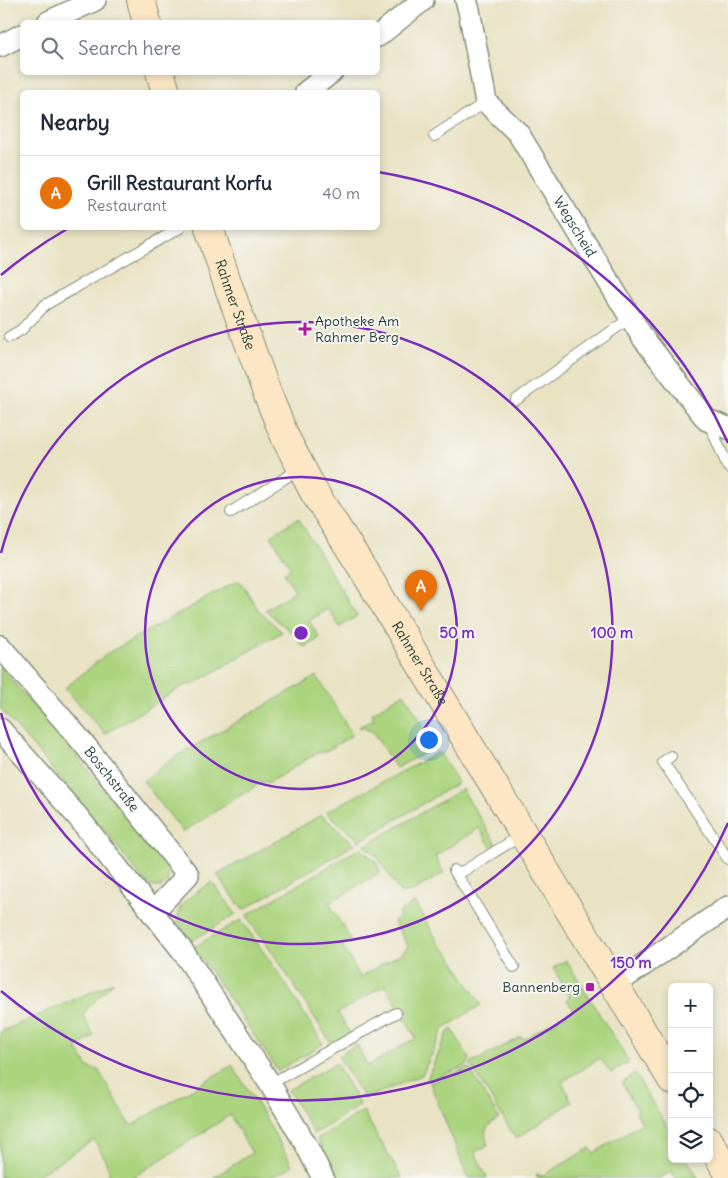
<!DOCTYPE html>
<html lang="en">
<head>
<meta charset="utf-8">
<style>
	body { margin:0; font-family:Delius,sans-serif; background:#f2f2f3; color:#1f2937 }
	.controls { position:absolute; right:15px; bottom:15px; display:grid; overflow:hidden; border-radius:8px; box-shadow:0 2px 8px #0003 }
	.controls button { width:45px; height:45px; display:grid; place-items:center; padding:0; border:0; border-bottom:1px solid #e0e1e3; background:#fff; color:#1f2937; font:25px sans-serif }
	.you { position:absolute; left:428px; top:739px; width:18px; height:18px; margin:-12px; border:4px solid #fff; border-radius:50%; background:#1a73e8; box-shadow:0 0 0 8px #1a73e833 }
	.badge { display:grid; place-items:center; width:32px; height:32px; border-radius:50%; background:#b45309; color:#fff; font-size:16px; font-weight:700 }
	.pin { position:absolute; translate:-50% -41px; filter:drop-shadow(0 1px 2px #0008) }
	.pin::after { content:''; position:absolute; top:26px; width:18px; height:15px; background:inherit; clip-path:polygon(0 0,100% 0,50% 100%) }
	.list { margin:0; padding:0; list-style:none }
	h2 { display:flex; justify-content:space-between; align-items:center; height:65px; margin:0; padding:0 20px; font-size:21px }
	h2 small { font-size:16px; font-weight:400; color:#747a83 }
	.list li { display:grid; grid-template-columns:32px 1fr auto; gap:15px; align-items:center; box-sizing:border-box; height:75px; padding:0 20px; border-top:1px solid #e0e1e3 }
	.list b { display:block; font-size:19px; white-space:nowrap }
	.list p { margin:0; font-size:16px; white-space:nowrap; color:#747a83 }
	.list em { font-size:16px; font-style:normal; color:#747a83 }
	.icon { flex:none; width:28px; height:28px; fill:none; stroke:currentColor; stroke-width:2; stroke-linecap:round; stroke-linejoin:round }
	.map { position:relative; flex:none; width:728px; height:1178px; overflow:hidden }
	.search { position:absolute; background:#fff; box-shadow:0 2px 8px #0003; left:20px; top:20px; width:360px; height:55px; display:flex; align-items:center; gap:12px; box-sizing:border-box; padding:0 18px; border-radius:8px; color:#747a83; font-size:19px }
	.panel { position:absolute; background:#fff; box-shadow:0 2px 8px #0003; left:20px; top:90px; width:360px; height:140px; border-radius:8px }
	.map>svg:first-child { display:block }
	.green { fill:#acd47f; stroke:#66885a }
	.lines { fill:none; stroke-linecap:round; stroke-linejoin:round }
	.service-casing { stroke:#84907c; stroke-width:12 }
	.minor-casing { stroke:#84907c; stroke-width:24 }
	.secondary-casing { stroke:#84907c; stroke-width:30 }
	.service { stroke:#fff; stroke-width:10 }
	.minor { stroke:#fff; stroke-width:21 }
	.secondary { stroke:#fce6c4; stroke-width:28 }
	.ring { fill:none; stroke:#7b2cbf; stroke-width:2.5 }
	.poi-dot { fill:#b5179e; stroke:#f6f6f2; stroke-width:2 }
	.labels { text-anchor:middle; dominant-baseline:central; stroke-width:4; stroke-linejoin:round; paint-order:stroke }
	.street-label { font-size:14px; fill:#1f3d34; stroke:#f6f6f2 }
	.poi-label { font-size:14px; fill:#1f3d34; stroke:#f6f6f2; text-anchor:start }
	.centre { fill:#7b2cbf; stroke:#f6f6f2; stroke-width:2.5 }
	.ring-label { font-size:15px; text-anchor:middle; font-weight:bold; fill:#7b2cbf; stroke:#f6f6f2; stroke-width:4; stroke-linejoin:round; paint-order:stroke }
</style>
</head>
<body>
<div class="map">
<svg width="728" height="1178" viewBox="0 0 728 1178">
	<rect width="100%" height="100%" fill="#f6f6f2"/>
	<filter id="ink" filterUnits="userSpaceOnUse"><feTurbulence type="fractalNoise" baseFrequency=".02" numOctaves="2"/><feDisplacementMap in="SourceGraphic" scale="10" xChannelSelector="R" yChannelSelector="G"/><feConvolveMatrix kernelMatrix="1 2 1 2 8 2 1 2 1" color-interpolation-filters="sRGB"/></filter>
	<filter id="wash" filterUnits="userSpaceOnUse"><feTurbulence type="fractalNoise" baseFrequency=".0096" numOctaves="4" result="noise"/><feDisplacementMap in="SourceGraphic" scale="20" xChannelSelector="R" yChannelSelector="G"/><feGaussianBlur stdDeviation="1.12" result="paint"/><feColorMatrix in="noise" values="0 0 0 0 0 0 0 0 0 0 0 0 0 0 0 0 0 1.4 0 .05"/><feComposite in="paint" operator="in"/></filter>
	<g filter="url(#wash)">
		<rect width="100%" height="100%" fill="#e9e3c4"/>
		<!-- green -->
		<g class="green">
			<path d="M297,519h2l1,2 57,95 -17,11 -12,-18 -19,12 11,17 -12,8h-6l-5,-9 -32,-27 30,-19 -11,-18 7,-5 -19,-30v-3z"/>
			<path d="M237,581l4,1 18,29 23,21 -90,53h-7l-80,49 -40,-46 43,-35z"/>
			<path d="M0,666l70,82 90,111 9,12 -1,10 -6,6h-9l-10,-7 -39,-50 -104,-122z"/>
			<path d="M317,676l35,59 -27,17 -8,1 -47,29h-8l-79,50 -40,-51 32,-24z"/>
			<path d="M404,693l32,54 -40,21 -24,-37 -13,-4 15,-8 -2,-6z"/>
			<path d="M439,752l19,31 -98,58 -34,-29z"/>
			<path d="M462,789l34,55 -5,3 -12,-19 -44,28 9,17 -31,18 -12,3 -24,-38 -12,-10z"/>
			<path d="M321,815l34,29 -112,66 -26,-35z"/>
			<path d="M360,848l15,13 6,11 -52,31 22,37 -9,5 18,32 42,-24 6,-7 -14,-24 5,-6 1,-4 15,-10 25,43 9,8 32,52 -37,23 -22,47 -58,24 -26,-43 19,-11 11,21 48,-28 -31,-53 -47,28 12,20 -18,12 -51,-80 -30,-42 -4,-8z"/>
			<path d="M212,882l24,32 -46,28c-26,-34 -5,-42 22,-60z"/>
			<path d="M241,920l40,57 42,67 -45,27 -84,-124z"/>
			<path d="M566,960l63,102 -18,11 -11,-15 -38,24 10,20 -56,37 -46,-75 51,-27 3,2 49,-29 -6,-11 3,-2 -17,-29z"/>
			<path d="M114,982l-25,25 -6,8 11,21 -18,12 13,20 7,1 3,2 32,55 101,-61 30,47 30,53 -5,5 -19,8h-55l39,-25 -22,-38 -98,63h-25c1,-1 2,-2 2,-3 2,-5 -11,-30 -15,-35l-61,38h-33v-146z"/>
			<path d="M452,1029l18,31 -4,6 -38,15 -1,-2 21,-47z"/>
			<path d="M336,1063l24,42 -46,29 -26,-44z"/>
			<path d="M469,1068l30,50c-12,8 -17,12 -11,27l-13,7 12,26h-19l-38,-95z"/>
			<path d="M635,1074l37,60v25h15l11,19h-22l-5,-7 -10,7h-123l-2,-4 6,2 48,-28 4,5 48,-30 -6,-11 2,-1 -16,-28z"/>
			<path d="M363,1111l39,67h-64l-21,-39z"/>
		</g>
	</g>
	<g filter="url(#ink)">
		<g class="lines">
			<defs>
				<g id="service">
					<path d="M434,136l52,-34"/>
					<path d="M9,337l12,-7 24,-25 135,-77"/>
					<path d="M516,400l114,-82"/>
					<path d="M708,421l20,46"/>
					<path d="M231,512l70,-44"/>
					<path d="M671,756l-8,6 65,97"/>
					<path d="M454,870l60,97"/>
					<path d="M457,875l65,-40"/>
					<path d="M270,1084l126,-71"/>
				</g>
				<g id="minor">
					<path id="s1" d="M466,0l3,10 17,92 32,31 125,205 64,82 21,8"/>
					<path d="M48,22l47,-22"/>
					<path d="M378,36l45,-36"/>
					<path d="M0,46l22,-11"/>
					<path d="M306,92l26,-20"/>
					<path id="s2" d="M0,646l84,98 104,131 -36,38"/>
					<path d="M0,729l78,88 104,133 88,134 35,59 18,35"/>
					<path d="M614,983l16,-9 98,-67"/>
				</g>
				<g id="secondary">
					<path d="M141,0l6,22"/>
					<path d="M160,72l6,20"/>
					<path id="s3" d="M209,228l19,57 39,108 19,46 28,53 49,77 309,511"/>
					<path d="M709,1141l19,31"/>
				</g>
			</defs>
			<!-- service casing -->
			<use href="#service" class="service-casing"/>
			<!-- minor casing -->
			<use href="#minor" class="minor-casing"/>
			<!-- secondary casing -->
			<use href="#secondary" class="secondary-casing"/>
			<!-- service -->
			<use href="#service" class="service"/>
			<!-- minor -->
			<use href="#minor" class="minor"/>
			<!-- secondary -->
			<use href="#secondary" class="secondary"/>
		</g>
	</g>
	<!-- distance rings -->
	<g class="ring">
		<circle cx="301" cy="633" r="156"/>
		<path d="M1 553A311 311 0 1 1 1 713"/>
		<path d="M728 823A467 467 0 0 1 1 991M1 275A467 467 0 0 1 67 229M378 172A467 467 0 0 1 728 443"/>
	</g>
	<!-- markers -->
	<g class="poi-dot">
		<path d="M302.5 321.5h5v5h5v5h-5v5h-5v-5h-5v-5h5z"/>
		<rect x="585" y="982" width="10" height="10" rx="2.5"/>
	</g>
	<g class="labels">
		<!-- street labels -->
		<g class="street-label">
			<text stroke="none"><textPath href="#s1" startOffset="258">Wegscheid</textPath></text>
			<text stroke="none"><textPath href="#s3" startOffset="81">Rahmer Straße</textPath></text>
			<text stroke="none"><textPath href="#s3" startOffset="486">Rahmer Straße</textPath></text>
			<text stroke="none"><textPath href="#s2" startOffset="174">Boschstraße</textPath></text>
		</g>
		<!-- poi labels -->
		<g class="poi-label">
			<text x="315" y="321">Apotheke Am<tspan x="315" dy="16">Rahmer Berg</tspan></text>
			<text x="580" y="987" text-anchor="end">Bannenberg</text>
		</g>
	</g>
	<circle cx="301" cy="633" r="8" class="centre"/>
	<g class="ring-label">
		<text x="457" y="638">50 m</text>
		<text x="612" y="638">100 m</text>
		<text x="631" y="968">150 m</text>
	</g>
</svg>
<div class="controls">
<button>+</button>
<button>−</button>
<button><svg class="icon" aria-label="locate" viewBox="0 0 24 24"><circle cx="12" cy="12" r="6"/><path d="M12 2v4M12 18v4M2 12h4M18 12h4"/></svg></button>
<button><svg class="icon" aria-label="layers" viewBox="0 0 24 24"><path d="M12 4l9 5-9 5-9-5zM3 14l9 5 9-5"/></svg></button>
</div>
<div class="you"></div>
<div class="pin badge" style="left:421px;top:611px;background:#e8710a">A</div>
<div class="search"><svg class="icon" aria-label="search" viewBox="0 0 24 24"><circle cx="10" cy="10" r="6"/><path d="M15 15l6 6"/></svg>Search here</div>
<section class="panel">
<h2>Nearby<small></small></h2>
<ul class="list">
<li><span class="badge" style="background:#e8710a">A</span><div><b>Grill Restaurant Korfu</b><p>Restaurant</p></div><em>40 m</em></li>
</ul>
</section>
</div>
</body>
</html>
